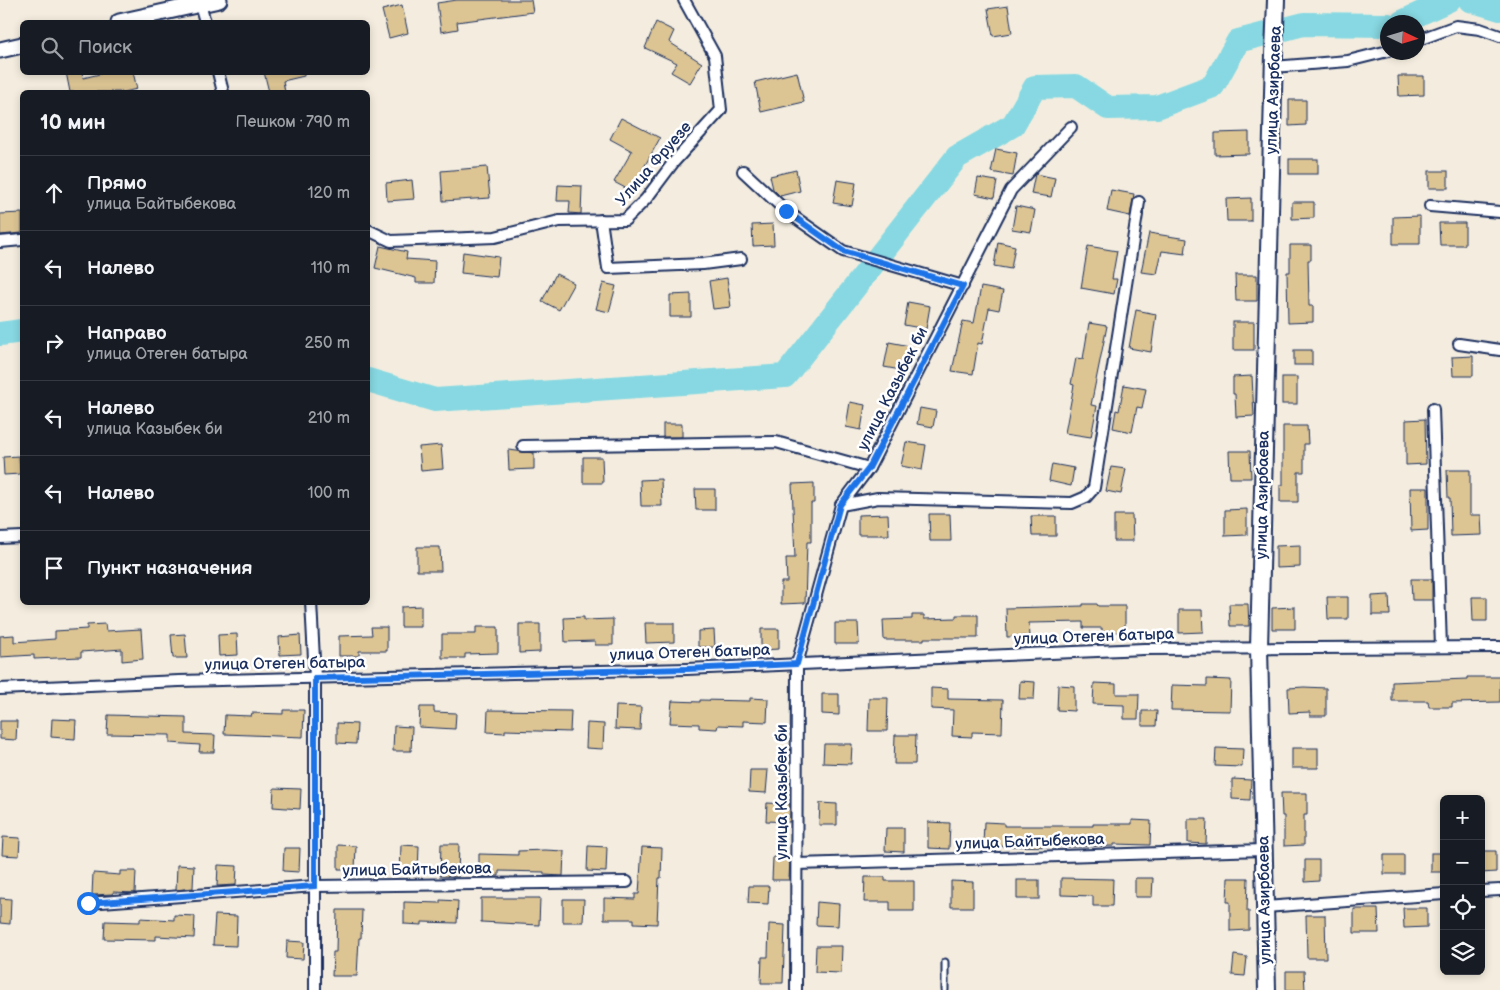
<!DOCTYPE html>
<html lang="ru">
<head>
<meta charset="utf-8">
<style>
	body { margin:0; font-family:"Balsamiq Sans",sans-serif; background:#242831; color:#f1f3f6 }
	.controls { position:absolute; right:15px; bottom:15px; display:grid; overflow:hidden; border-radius:8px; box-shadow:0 2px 8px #0003 }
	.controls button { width:45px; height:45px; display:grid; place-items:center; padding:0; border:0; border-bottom:1px solid #363941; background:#171b24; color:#f1f3f6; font:25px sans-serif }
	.compass { position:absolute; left:1380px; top:15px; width:45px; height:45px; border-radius:50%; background:#171b24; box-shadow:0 2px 8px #0003; rotate:94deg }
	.stop { position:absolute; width:15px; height:15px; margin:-11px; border:4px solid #1a73e8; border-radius:50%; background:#fff }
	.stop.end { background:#1a73e8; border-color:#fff; box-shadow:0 1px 5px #0008 }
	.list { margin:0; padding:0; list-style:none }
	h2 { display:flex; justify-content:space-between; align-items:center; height:65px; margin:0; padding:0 20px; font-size:21px }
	h2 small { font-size:16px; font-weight:400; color:#9ea1a6 }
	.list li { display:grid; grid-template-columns:32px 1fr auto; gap:15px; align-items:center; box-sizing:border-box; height:75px; padding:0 20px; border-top:1px solid #363941 }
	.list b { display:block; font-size:19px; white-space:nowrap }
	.list p { margin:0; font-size:16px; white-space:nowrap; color:#9ea1a6 }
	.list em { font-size:16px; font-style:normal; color:#9ea1a6 }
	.icon { flex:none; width:28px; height:28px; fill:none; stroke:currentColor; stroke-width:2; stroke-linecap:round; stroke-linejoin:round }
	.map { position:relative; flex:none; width:1500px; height:990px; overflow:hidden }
	.search { position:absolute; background:#171b24; box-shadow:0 2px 8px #0003; left:20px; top:20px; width:350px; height:55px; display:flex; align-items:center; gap:12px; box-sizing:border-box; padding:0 18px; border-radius:8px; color:#9ea1a6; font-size:19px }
	.panel { position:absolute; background:#171b24; box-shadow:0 2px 8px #0003; left:20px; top:90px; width:350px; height:515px; border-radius:8px }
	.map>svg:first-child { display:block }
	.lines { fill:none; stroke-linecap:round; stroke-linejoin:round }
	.river { stroke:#87d8e2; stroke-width:24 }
	.building { fill:#dcc493; stroke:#1b2f5e }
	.service-casing { stroke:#1b2f5e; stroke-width:9 }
	.minor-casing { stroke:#1b2f5e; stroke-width:14 }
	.secondary-casing { stroke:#1b2f5e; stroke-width:19 }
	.primary-casing { stroke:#1b2f5e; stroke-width:20 }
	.service { stroke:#fff; stroke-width:5 }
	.minor { stroke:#fff; stroke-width:10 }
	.secondary { stroke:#fff; stroke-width:15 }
	.primary { stroke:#fff; stroke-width:16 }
	.route { stroke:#1a73e8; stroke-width:6 }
	.labels { text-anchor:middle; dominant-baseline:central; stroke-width:5; stroke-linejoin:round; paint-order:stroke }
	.street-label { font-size:16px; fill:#1b2f5e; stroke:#fff }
</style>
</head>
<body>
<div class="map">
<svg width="1500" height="990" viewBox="0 0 1500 990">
	<rect width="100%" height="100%" fill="#f4eddf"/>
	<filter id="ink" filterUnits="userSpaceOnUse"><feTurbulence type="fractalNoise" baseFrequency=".02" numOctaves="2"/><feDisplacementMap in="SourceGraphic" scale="10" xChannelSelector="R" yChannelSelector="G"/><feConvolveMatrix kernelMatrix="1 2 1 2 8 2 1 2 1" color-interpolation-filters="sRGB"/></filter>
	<g filter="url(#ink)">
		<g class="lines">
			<!-- river -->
			<g class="river">
				<path d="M1470,0l30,9"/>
				<path d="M1402,22l47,-22"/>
				<path d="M0,334l22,-3"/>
				<path d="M368,380l67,20 350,-24 172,-219 56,-32 22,-38 41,-1 32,22 49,-1 56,-21 25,-45 66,-17 84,1"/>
			</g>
		</g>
		<!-- building -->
		<g class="building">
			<path d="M457,0h74l2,12 -76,10 1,7 -17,3 -4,-29z"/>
			<path d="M402,5l6,28 -19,5 -7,-28z"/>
			<path d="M1008,6l4,27 -19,3 -5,-27z"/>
			<path d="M656,22l18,9 -5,11 33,21 -12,20 -19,-11 6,-9 -32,-15z"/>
			<path d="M66,72h16l1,6 25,-6h25l4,17 -13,3h-54z"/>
			<path d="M264,72h40v4l-21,5 2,11h-16z"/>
			<path d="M797,72l7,30 -43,10 -6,-30z"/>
			<path d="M1398,76h26v19l-25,1z"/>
			<path d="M1289,100h17v25l-17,1z"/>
			<path d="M621,118l39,20 -29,53 -17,-9 18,-31 -22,-12z"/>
			<path d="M1249,132v22l-34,1v-22z"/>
			<path d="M996,149l21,4 -4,23 -22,-4z"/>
			<rect x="1289" y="159" width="29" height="15"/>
			<path d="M487,167l3,31 -47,3 -2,-30z"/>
			<path d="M796,170l4,21 -20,5 -7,-7 -3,-13z"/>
			<rect x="1429" y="171" width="19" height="17"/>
			<path d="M1035,174l20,4 -4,19 -20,-3z"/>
			<path d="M978,178l19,3 -3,17 -19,-4z"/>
			<path d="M412,180l2,19 -27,2 -1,-18z"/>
			<path d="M837,180l19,3 -4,23 -19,-3z"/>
			<path d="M558,185l24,1 -1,28 -12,-1 1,-12h-13z"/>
			<path d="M1111,190l23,4 -4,22 -23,-5z"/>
			<path d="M1251,198v23h-24l-1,-22z"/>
			<path d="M1292,202h22v16l-22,1z"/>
			<path d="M1016,206l19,4 -4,22 -19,-3z"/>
			<path d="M22,213v20l-22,2v-21z"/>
			<path d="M1420,216v28h-27v-27z"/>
			<path d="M1439,223h26v22h-25z"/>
			<path d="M773,224l1,21 -21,1 -1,-21z"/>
			<path d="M1149,233l38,6 -2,15 -23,-3 -5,23 -16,-2z"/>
			<path d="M998,242l17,4 -4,23 -17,-3z"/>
			<path d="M1290,245h21v15h-3l1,46h4v16l-25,1 -1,-51h3z"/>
			<path d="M380,246l27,6 -1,7 29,2 -1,22h-18v-5l-41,-10z"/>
			<path d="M1088,246l29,5 -5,28h5l-3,15 -33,-6z"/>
			<path d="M463,252l36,5 -2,20 -36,-4z"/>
			<path d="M556,274l18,9 -15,27 -17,-9z"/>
			<path d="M1235,275h22v26h-21z"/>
			<path d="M727,278l4,29 -18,2 -4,-28z"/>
			<path d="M603,283l13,3 -7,26 -13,-3z"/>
			<path d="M981,287l22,4 -4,19 -10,-2 -7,36 -4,-1 -5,31 -21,-3 11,-50 11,2z"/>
			<path d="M691,294v23h-21v-22z"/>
			<path d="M908,302l22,4 -4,23 -22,-4z"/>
			<path d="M1136,310l20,4 -5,38 -22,-4z"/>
			<rect x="1233" y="322" width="21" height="28"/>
			<path d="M1089,323l18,3 -16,79 6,1 -6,31 -26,-4 9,-48 -3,-1 5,-26 7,1z"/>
			<path d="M889,342l21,4 -4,25 -22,-4z"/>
			<rect x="1294" y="350" width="18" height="15"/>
			<path d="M1473,356v20h-20l-1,-19z"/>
			<path d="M1252,376l2,40 -18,1 -1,-23h-2v-17z"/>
			<rect x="1282" y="377" width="15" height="27"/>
			<path d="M1124,385l22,4 -4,19 -5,-1 -5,25 -19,-4 3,-18 3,1z"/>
			<path d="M850,402l15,3 -4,25 -15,-3z"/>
			<path d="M920,408l16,3 -3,16 -16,-3z"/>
			<path d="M1425,419l1,45 -20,1v-45z"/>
			<rect x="663" y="424" width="19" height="13"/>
			<path d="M1283,426h24l1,18h-4v28h-6v30h-18v-17h3z"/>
			<path d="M906,442l20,3 -4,25 -21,-4z"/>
			<path d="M441,445l2,24 -22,2 -2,-24z"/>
			<path d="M508,450l26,3v16l-25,1z"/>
			<path d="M1229,451h21l1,27h-21z"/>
			<path d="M19,456l1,18 -16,1 -1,-18z"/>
			<path d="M583,457h19l1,26h-20z"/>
			<path d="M1052,464l22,4 -3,18 -22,-5z"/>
			<path d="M1111,467l15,2 -5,25 -15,-3z"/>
			<path d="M1447,470h23v45h11l1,20 -31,1 -1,-38h-2z"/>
			<path d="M661,479l1,27h-21l-1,-26z"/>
			<path d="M814,483v20h-3v39h-4l-2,61 -24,1v-22h6l-1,-24h9l-3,-74z"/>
			<path d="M1410,488h18v42l-17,1z"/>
			<path d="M695,489h20v21h-19z"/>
			<path d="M1247,509v26l-22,1v-26z"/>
			<path d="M888,514l1,21h-31v-20z"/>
			<path d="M929,514h21l1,27h-21z"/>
			<path d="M1114,515h18l1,26h-19z"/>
			<path d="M1031,516h25v20h-24z"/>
			<path d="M1300,545v22l-24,1v-22z"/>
			<path d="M417,547h23l1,24h-24z"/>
			<path d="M1411,579h21v21h-20z"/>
			<path d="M1389,595l1,20h-18v-19z"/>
			<path d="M1327,597h21v22h-20z"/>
			<path d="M1472,597h15v24h-14z"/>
			<path d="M1083,604h14l1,2h27v26h-23v-4h-19v-6l-54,1 1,13 -23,1 -1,-29 77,-2z"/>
			<path d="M1229,604h19l1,22h-19z"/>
			<path d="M421,606v21h-20v-20z"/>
			<path d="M1295,607v22h-23v-21z"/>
			<path d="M1179,610h23l1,22 -24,1z"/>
			<path d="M912,615h12v4l32,-1v-3h22v23h-54v2h-40l-1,-20 29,-1z"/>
			<path d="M584,617v3l29,-1v26h-18v-4l-30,1 -1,-24z"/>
			<path d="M645,623h29v19l-28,1z"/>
			<path d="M835,623h23l1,21h-24z"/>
			<path d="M105,624l1,7 35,-2 2,30 -21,2v-12l-41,3v5l-47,2v-4l-34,2v-21l14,-1v7l41,-3v-8l32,-2v-4z"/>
			<path d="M519,624h21v28l-21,1z"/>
			<path d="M371,627h16v24h-28v5h-20v-20l33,-1z"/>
			<path d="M476,627h22v26l-33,1v4h-23v-24h34z"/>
			<path d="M761,629h18v20l-18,1z"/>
			<path d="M714,630l1,17h-17v-16z"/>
			<path d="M185,634l2,24h-14l-2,-23z"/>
			<path d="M237,634l1,21 -19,1 -1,-21z"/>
			<path d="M300,635l1,19 -21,1 -1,-18z"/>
			<path d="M1467,677h33v25l-48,1v4h-23l-1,-6h-36v-19l75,-3z"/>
			<path d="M1207,679l24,1 -1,31 -59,-1 1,-25 35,1z"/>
			<path d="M1020,681l15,1 -1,17h-15z"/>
			<path d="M1094,683l22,1v10h23l-1,25h-14v-14l-31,-1z"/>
			<path d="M1058,685l16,1v25l-17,-1z"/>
			<path d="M1304,687l22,1v28h-16v-4l-21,1 -1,-25z"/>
			<path d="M931,688l17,1v10l55,1 -1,33 -30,-1v5l-20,-1 1,-26 -22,-1z"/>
			<path d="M822,694h17v21l-17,-1z"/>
			<path d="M750,698l18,1 -1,23 -24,-1v5l-25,-1 -1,4 -18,-1v-4l-29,-1 2,-22 28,1v-2l50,1z"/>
			<path d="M869,698h19l-1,33h-19z"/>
			<path d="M616,706l25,1 -1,23 -25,-1z"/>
			<path d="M420,707h14v5l22,1 -1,16 -36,-2z"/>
			<path d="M283,710h21l-1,27 -79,-3 1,-19 26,1 1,-3 31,1z"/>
			<path d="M488,710l83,1 -1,21 -65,-2v3l-18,-1z"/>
			<path d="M1142,711h15l-1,15h-14z"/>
			<path d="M108,715l78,2v17l29,1 -1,17h-15l1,-7 -30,-2v-8l-63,-1z"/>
			<path d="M52,719l24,1 -1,19 -24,-2z"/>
			<path d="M0,721h17l-1,19 -16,-1z"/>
			<path d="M337,723l20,1 -1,20 -19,-1z"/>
			<path d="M587,723l17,1 -1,25 -17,-1z"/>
			<path d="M394,726l18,1 -1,24h-18z"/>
			<path d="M895,735h21l-1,29h-21z"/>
			<path d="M824,744h28l-1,20 -28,-1z"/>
			<path d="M1216,748l27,1 -1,18 -27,-1z"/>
			<rect x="1292" y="748" width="26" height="20"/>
			<path d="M750,770h18l-2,23 -17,-1z"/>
			<path d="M1232,779l19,1 -1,20 -18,-1z"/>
			<path d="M274,788l27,1 -1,20 -27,-2z"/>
			<path d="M1281,793h26v22h-3v30l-20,1v-30h-2z"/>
			<path d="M767,803l23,1v18l-24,-1z"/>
			<path d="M820,803l17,1v21h-18z"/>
			<path d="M1188,819h19l-1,25 -18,-1z"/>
			<path d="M1132,820l19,1 -1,24 -36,-1v2l-40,1 -91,-1 1,-24 20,1v3h89v-2h39z"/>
			<path d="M928,822l22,1 -1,26 -21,-1z"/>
			<path d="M886,828h18v24l-19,-1z"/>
			<path d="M3,837l17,1 -1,18 -17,-1z"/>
			<path d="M441,844h18l-1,33 -18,-1z"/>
			<path d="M338,845l18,1 -1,23h-17z"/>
			<path d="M401,845l18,1 -1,27h-18z"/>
			<path d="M588,846l19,1 -1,25 -19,-1z"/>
			<path d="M642,847l20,1 -1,30h-2l-2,46 -23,-1v-4h-30v-21l31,1v-5h4z"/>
			<path d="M284,848h16l-1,24 -16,-1z"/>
			<path d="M545,850l19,1 -1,25 -19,-1v-3l-45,-1v5h-20v-22l39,1v-4z"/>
			<path d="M1481,851h15v21l-15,1z"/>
			<rect x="1431" y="853" width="13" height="19"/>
			<rect x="1384" y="855" width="20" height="19"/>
			<path d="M773,857l17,1 -1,22h-17z"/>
			<path d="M1305,860h14v21l-14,1z"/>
			<path d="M177,865l17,1 -1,22 -17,2z"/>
			<path d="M218,865l19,1 -1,19 -19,1z"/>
			<path d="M120,871h16l-1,22 -22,-1v2l-21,1 1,-22 27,2z"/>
			<path d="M865,877h20v4h29v30h-24v-9h-26z"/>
			<path d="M1061,878l52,1 -1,27h-19v-10l-32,-1z"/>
			<path d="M1135,878h18l-1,19h-17z"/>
			<path d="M1228,878h20l-1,33h2v19l-19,1v-29h-3z"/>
			<rect x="1017" y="880" width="22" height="19"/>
			<path d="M951,881l22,1v25h-22z"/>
			<path d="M749,886h20l-1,18 -20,-1z"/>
			<path d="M0,898l11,1 -1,25 -10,-1z"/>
			<path d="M481,898h59l-1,27 -58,-3z"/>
			<path d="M563,899h21l-1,23h-20z"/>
			<path d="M440,900l18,1 -1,22 -35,-1v3l-18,-1v-22l36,1z"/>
			<path d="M817,902l22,2 -1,22 -22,-1z"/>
			<path d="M1403,908h24v19l-23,1z"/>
			<path d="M1354,909h24l1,24h-25z"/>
			<path d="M337,910h25l-1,28h-2l-2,38h-25l1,-24h3z"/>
			<path d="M174,915l21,1 -1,22 -38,-2v4l-52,-1 1,-18 35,1v-4l34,2z"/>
			<path d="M215,915l22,1 -1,30 -23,-1z"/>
			<path d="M1306,915h19l1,43h-19z"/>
			<path d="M769,924l16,1 -2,58h-22l1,-26h6z"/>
			<path d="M287,941l17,1 -1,17 -17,-1z"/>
			<path d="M816,946h26l-1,27 -26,-1z"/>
			<path d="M1234,955l13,2 -2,19 -13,-1z"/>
			<path d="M1286,971h18l1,19h-19z"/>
		</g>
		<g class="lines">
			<defs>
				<path id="service" d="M945,990v-28"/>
				<g id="minor">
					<path d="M200,4l5,18"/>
					<path d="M1418,40l38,-14 24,3 20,7"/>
					<path d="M1273,67l75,-6 40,-10"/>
					<path d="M218,72l5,20"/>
					<path d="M743,171l43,40 57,40 120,35"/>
					<path d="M1430,206l70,6"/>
					<path d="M601,220l7,48 95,-4 38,-5"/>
					<path d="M368,230l23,11 104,-4 64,-16 66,-1 21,-21 27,-36 48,-53 -6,-54 -31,-56"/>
					<path d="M0,242l22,-2"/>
					<path d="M1459,344l41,6"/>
					<path d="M1433,409l8,238"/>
					<path d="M523,446l253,-4 93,26"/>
					<path d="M841,505l37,-7 194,5 14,-6 8,-9 45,-286"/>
					<path d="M0,538l22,-1"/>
					<path d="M311,602l4,76v312"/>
					<path d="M0,689l179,-8 508,-12 457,-20 356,-2"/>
					<path d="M797,864l467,-14"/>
					<path d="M1481,891l19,-1"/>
					<path d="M88,903l227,-17 312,-4"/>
					<path d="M1265,907l179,-13"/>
					<path d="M796,990l1,-326 44,-159 28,-37 142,-278 60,-63"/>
				</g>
				<g id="secondary">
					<path d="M119,22l100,-22"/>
					<path d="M0,50l22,-5"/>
				</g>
				<path id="primary" d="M1267,990l-8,-342 15,-594 2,-54"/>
			</defs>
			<!-- service casing -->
			<use href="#service" class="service-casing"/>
			<!-- minor casing -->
			<use href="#minor" class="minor-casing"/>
			<!-- secondary casing -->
			<use href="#secondary" class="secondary-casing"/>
			<!-- primary casing -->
			<use href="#primary" class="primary-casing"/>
			<!-- service -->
			<use href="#service" class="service"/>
			<!-- minor -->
			<use href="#minor" class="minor"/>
			<!-- secondary -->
			<use href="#secondary" class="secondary"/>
			<!-- primary -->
			<use href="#primary" class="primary"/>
		</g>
	</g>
	<g class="lines" filter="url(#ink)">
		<!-- route -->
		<path class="route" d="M88,903l227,-17v-208l372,-9 110,-5 43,-159 29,-37 94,-182 -120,-35 -57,-40"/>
	</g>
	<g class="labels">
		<!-- street labels -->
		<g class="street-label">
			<text transform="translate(1274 90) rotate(-88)">улица Азирбаева</text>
			<text transform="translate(654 164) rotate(-49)">Улица Фруезе</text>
			<text transform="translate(893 389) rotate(-63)">улица Казыбек би</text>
			<text transform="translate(1263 495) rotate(-89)">улица Азирбаева</text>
			<text transform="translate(1094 637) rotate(-2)">улица Отеген батыра</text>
			<text transform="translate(690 653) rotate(-2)">улица Отеген батыра</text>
			<text transform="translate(285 664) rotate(-1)">улица Отеген батыра</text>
			<text transform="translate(782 792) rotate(-90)">улица Казыбек би</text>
			<text transform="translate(1030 842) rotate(-2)">улица Байтыбекова</text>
			<text transform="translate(417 870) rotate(-1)">улица Байтыбекова</text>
			<text transform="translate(1265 900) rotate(-91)">улица Азирбаева</text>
		</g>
	</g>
</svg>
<div class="controls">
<button>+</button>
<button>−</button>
<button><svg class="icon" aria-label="locate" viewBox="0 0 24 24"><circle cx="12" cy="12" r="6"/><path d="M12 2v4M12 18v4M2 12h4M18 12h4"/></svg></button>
<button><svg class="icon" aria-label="layers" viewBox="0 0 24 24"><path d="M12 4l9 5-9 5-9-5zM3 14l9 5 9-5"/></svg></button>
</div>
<svg class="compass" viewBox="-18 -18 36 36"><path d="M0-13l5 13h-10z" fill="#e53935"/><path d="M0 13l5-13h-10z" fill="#9ea1a6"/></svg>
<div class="stop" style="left:88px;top:903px"></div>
<div class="stop end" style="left:786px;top:211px"></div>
<div class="search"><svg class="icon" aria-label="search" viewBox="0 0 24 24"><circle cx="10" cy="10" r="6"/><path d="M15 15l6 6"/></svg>Поиск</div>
<section class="panel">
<h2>10 мин<small>Пешком · 790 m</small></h2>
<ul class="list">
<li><svg class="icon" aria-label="ahead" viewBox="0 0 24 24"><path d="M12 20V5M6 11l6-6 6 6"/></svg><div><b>Прямо</b><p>улица Байтыбекова</p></div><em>120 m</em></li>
<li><svg class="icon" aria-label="left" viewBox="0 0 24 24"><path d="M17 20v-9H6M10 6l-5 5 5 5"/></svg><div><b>Налево</b></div><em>110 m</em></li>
<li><svg class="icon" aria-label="right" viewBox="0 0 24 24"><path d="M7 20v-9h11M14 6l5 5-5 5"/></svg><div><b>Направо</b><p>улица Отеген батыра</p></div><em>250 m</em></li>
<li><svg class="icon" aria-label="left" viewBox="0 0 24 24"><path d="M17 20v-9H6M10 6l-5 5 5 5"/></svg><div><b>Налево</b><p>улица Казыбек би</p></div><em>210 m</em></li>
<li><svg class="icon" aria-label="left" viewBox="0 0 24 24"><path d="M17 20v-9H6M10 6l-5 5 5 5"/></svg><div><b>Налево</b></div><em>100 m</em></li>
<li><svg class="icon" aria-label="arrive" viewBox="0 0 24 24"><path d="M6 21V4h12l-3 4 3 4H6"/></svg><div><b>Пункт назначения</b></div></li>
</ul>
</section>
</div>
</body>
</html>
